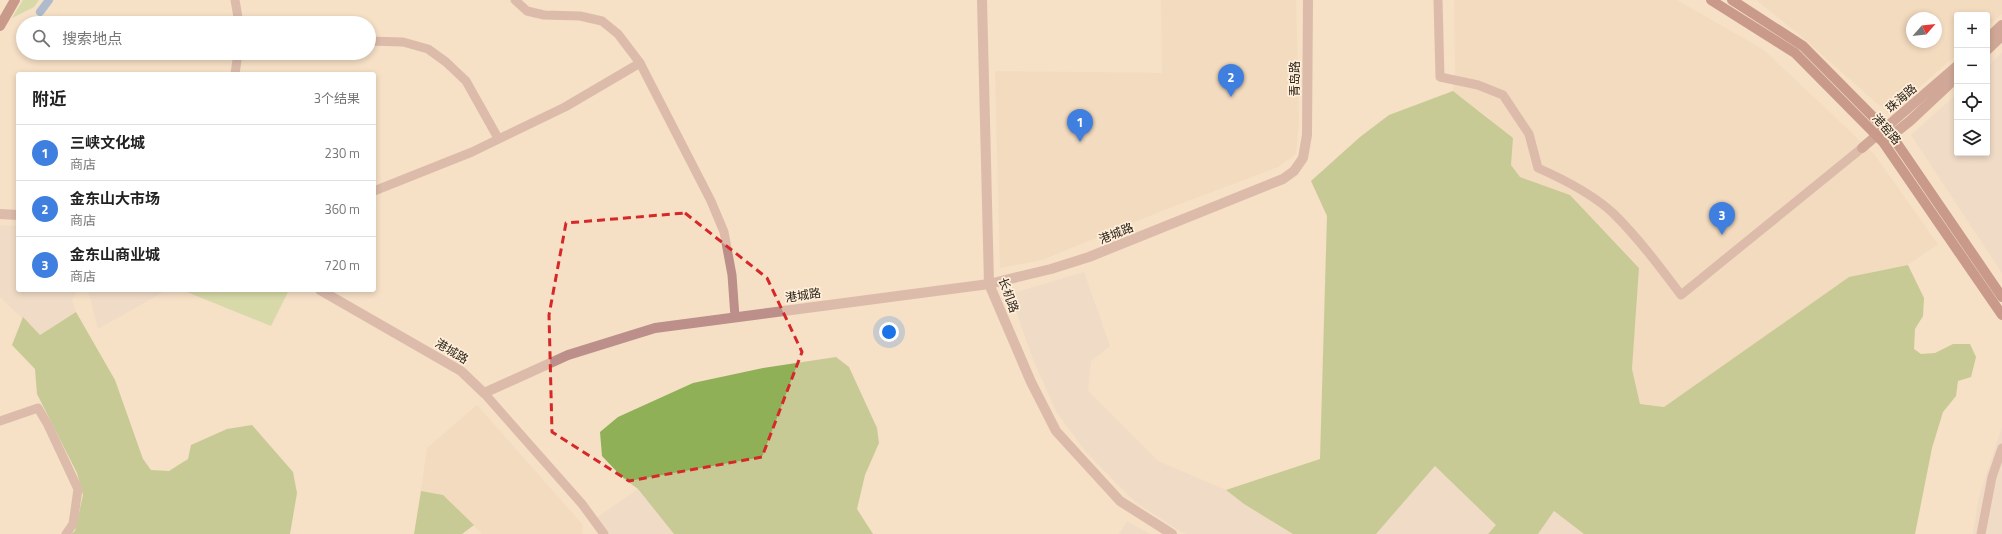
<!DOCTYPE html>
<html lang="zh">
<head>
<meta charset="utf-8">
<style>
	body { margin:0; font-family:"Titillium Web","Noto Sans SC",sans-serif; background:#f6f6f6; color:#222 }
	.controls { position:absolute; right:12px; top:12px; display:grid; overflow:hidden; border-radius:4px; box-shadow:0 2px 6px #0003 }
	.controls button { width:36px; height:36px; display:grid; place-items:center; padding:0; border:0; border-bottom:1px solid #e0e0e0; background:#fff; color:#222; font:20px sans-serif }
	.compass { position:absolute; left:1906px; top:12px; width:36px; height:36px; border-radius:50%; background:#fff; box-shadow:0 2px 6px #0003; rotate:63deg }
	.you { position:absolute; left:889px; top:332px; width:14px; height:14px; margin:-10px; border:3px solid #fff; border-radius:50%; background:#1a73e8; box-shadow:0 0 0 6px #1a73e833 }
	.badge { display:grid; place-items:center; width:26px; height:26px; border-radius:50%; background:#0f766e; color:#fff; font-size:13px; font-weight:700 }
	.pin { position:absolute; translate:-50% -33px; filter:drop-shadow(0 1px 2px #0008) }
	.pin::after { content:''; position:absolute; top:21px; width:14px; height:12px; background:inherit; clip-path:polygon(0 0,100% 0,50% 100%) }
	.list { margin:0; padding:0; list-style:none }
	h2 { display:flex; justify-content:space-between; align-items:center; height:52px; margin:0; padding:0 16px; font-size:17px }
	h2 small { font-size:13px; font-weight:400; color:#767676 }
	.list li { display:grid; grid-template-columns:26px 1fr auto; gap:12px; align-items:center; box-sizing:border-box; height:56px; padding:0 16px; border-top:1px solid #e0e0e0 }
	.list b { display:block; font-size:15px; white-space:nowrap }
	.list p { margin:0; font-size:13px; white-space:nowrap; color:#767676 }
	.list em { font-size:13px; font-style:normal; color:#767676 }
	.icon { flex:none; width:22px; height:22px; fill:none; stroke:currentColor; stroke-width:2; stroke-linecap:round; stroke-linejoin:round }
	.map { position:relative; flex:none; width:2002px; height:534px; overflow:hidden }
	.search { position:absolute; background:#fff; box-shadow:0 2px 6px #0003; left:16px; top:16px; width:360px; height:44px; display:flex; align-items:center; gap:10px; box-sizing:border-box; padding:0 14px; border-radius:22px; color:#767676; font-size:15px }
	.panel { position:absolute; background:#fff; box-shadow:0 2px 6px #0003; left:16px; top:72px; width:360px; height:220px; border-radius:4px }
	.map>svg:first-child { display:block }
	.built { fill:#efd5b5; fill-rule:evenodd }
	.industrial { fill:#e8d6c6 }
	.green { fill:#b2d183 }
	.forest { fill:#8fb057 }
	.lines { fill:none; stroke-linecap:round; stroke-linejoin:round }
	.canal { stroke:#558ed5; stroke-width:8 }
	.minor { stroke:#bc8f8a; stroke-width:9 }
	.tertiary { stroke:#bc8f8a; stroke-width:10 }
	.secondary { stroke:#a5655f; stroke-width:10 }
	.primary { stroke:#934640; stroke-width:10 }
	.marked { fill:none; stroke:#d62828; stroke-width:3; stroke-dasharray:8 5; stroke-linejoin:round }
	.labels { text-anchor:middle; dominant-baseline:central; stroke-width:3.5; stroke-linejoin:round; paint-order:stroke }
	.street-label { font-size:12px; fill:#2c251b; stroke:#ffeed9 }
</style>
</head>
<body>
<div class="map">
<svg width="2002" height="534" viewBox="0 0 2002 534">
	<rect width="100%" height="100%" fill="#f5e0c6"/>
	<!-- built -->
	<g class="built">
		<path d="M1161,0h135l3,121 -3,33 -18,13 -114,43 -122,50 -42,8 -5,-197 167,2z"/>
		<path d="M1454,0h223l87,50 110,104 64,90 -30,21 -59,12 -185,130 -24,-3 -8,-35 7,-102 -69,-72 -51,-18 -8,-12 -22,-47 -36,-27 2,-21z"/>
		<path d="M1756,0h246v14l-15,13v-12h-30v39l-68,60 -88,-78zM1912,18h24v24h-24z"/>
		<path d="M477,405l106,120 -1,9h-100l-39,-39 -22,-4 6,-43z"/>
	</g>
	<!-- industrial -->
	<g class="industrial">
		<path d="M2002,53v220l-91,-138 46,-41v59h30v-86z"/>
		<path d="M0,225l18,1v64h59l-5,10 4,12 -36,23 -40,-38z"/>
		<path d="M1084,272l26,74 -19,15 -3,30 70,70 68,29 18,14 49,30h-106l-6,-2 -47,-31 -49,-50 -29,-40 -22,-49 -24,-68z"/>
		<path d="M88,290h79l-69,39z"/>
		<path d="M2002,427v107h-29l6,-37z"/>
		<path d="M1435,466l62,59 -9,9h-112z"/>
		<path d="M638,489l36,45h-66l-12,-16z"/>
		<path d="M1554,511l30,23h-46z"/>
		<path d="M1127,521l23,13h-31z"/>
	</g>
	<!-- green -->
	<g class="green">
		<path d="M23,0h16l-5,7 -22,11z"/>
		<path d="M182,290h107l-18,36z"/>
	</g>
	<!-- forest -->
	<g class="forest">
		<path d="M1453,91l60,47 -2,27 9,12 50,18 69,73 -7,101 8,35 24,3 185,-130 59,-12 16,33 -1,18 -8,13 -1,20 7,5 14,-1 18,-9h17l6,13 -5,20 -13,4 -2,15 -13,16 -11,36 -17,86h-331l-30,-23 -16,23h-50l8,-9 -61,-59 -59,68h-83l-49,-30 -18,-14 94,-31 7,-243 -16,-35 49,-44 29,-22z"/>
		<path d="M76,312l39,68 28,79 8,11 18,1 19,-12 3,-14 36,-16 25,-4 41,47 4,21 -7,41h-219l4,-3 8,-36 -6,-22 -40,-79 -2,-25 -23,-24 11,-28 17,18z"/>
		<path d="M836,357l13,10 28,61 2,15 -14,32 -8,34 16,25h-199l-36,-45 -15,-11 -21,-22 -2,-24 18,-15 75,-34 70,-15z"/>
		<path d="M421,491l22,4 31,30 -12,9h-48z"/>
	</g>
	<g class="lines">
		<!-- canal -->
		<path class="canal" d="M40,12l9,-12"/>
		<!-- minor -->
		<g class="minor">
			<path d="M235,0l4,23"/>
			<path d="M515,0l12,11 17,4 36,1 22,5 16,13 22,29 71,138 13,31 8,43 3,42"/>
			<path d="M1438,0l2,77 38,8 25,10 26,39 9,34c25,11 56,27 76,46 25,25 46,53 67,81l181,-147"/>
			<path d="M369,41l34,1 25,7 18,13 20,19 32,57"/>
			<path d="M235,74l3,-21"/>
			<path d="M374,191l98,-39 93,-45 75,-44"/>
			<path d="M484,393l98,111 22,30"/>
			<path d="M0,421l38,-13 10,17 30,64 -5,35 -7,10"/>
			<path d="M1981,534l11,-57 10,-29"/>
		</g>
		<!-- tertiary -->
		<g class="tertiary">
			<path d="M982,0l7,284 42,98 25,49 64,70 52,33"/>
			<path d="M0,214l18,1"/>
			<path d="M320,290l141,81 23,22 84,-38 87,-27 334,-44 62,-15 38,-12 194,-78 11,-8 9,-13 4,-23 1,-135"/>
		</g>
		<!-- secondary -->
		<g class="secondary">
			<path d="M1987,39l15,-14"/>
			<path d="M1987,50l15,-14"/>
			<path d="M1885,141l25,-20 47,-44"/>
			<path d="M1862,148l95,-82"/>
		</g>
		<!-- primary -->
		<g class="primary">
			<path d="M1711,0l84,53 88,89 119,173"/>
			<path d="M1732,0l71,46 89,90 110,161"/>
			<path d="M0,26l15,-26"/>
		</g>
	</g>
	<!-- marked area -->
	<path d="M0 0H2002V534H0ZM685,213l82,65 35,74 -40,105 -133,24 -77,-49 -3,-117 17,-92z" fill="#f5e0c6" fill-opacity=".55" fill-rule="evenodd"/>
	<path class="marked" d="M685,213l82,65 35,74 -40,105 -133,24 -77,-49 -3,-117 17,-92z"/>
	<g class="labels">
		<!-- street labels -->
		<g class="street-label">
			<text transform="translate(1294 79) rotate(-90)">青岛路</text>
			<text transform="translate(1901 98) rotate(-41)">珠海路</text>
			<text transform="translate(1887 129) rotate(49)">港窑路</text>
			<text transform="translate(1116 233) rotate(-22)">港城路</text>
			<text transform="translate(803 295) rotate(-8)">港城路</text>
			<text transform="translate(1009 295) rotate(70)">长机路</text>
			<text transform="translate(452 351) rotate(31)">港城路</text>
		</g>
	</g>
</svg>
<div class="controls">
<button>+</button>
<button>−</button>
<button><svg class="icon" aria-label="locate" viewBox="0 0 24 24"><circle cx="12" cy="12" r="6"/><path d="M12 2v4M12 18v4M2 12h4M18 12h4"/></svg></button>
<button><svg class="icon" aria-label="layers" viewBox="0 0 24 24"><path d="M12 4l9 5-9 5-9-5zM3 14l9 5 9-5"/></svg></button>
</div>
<svg class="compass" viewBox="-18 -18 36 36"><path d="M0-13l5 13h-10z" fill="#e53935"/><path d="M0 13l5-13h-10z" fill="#767676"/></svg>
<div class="you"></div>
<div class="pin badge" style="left:1080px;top:142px;background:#3f7fe0">1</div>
<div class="pin badge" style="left:1231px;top:97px;background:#3f7fe0">2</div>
<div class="pin badge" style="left:1722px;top:235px;background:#3f7fe0">3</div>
<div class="search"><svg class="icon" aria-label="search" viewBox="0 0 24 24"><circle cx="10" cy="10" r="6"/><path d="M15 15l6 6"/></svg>搜索地点</div>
<section class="panel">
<h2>附近<small>3个结果</small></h2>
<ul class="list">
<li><span class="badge" style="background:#3f7fe0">1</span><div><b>三峡文化城</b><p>商店</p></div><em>230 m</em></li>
<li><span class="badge" style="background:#3f7fe0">2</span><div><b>金东山大市场</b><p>商店</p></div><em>360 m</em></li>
<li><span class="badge" style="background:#3f7fe0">3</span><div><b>金东山商业城</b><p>商店</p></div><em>720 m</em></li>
</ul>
</section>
</div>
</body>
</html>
